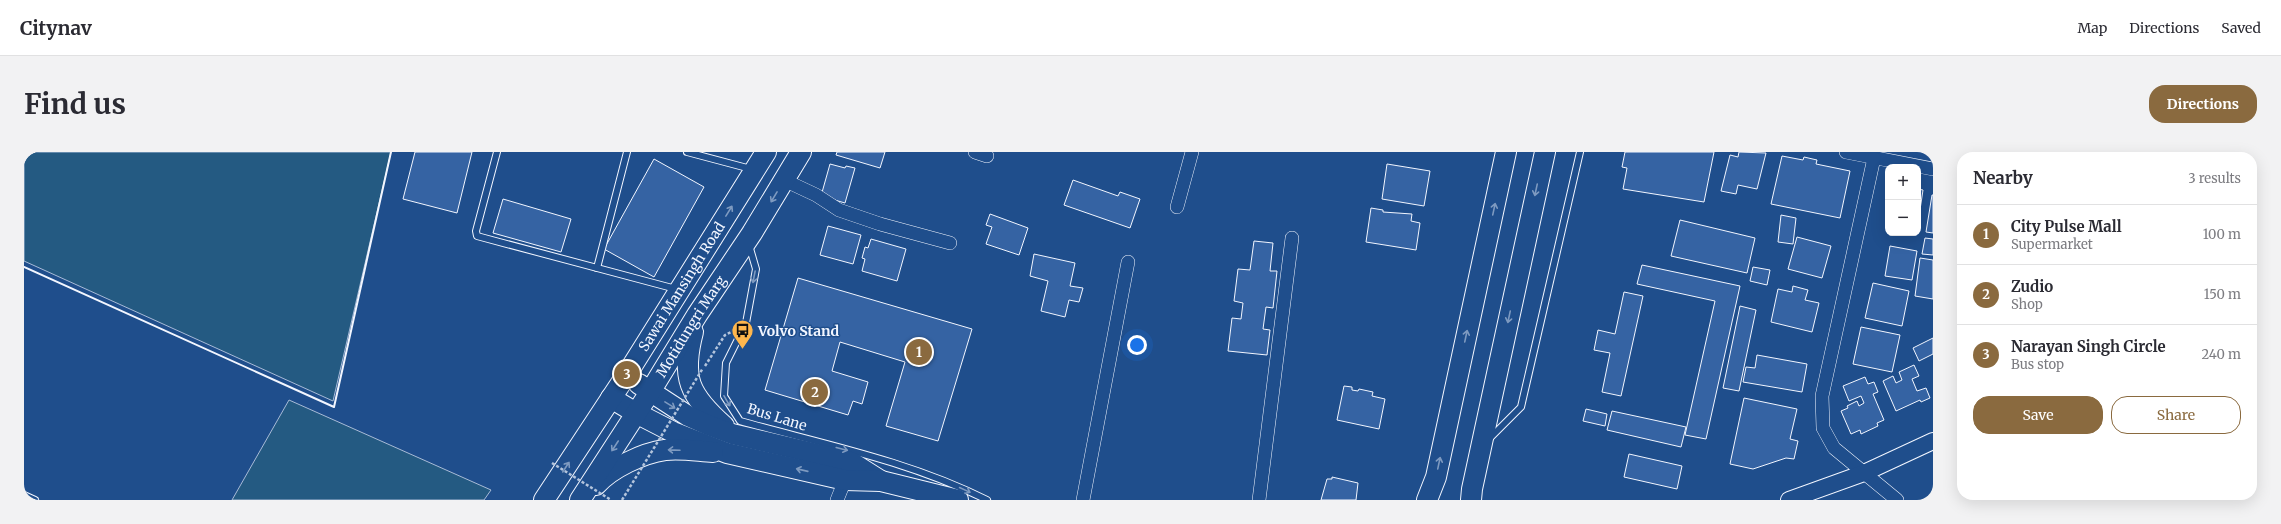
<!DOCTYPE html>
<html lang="en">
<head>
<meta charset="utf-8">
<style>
	body { margin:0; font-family:Merriweather,serif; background:#f2f2f3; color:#2b2b33 }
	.controls { position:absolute; right:12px; top:12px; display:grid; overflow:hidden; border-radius:8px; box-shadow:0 4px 16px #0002 }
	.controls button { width:36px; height:36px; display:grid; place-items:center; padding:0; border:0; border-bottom:1px solid #e1e1e2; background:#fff; color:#2b2b33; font:20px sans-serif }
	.you { position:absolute; left:1113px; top:193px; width:14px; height:14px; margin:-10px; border:3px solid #fff; border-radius:50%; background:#1a73e8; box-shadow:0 0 0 6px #1a73e833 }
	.badge { display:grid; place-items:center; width:26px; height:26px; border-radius:50%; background:#8a6a3f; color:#fff; font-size:13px; font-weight:700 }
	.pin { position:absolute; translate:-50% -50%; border:2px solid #fff; box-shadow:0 1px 4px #0006 }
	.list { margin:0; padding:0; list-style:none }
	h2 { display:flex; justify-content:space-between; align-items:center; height:52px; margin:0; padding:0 16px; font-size:17px }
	h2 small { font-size:13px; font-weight:400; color:#7c7c81 }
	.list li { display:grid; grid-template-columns:26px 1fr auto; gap:12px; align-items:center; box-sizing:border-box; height:60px; padding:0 16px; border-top:1px solid #e1e1e2 }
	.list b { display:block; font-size:15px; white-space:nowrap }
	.list p { margin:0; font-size:13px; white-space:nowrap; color:#7c7c81 }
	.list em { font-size:13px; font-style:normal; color:#7c7c81 }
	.actions { display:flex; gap:8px; padding:12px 16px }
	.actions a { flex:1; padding:9px 0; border:1px solid #8a6a3f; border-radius:16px; text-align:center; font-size:14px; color:#8a6a3f }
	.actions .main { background:#8a6a3f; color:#fff }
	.map { position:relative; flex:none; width:1909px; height:348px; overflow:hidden; border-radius:16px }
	header { display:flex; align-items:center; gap:24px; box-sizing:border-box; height:56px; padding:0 20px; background:#fff; border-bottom:1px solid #e1e1e2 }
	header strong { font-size:19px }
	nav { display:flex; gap:22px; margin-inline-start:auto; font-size:14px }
	.intro { display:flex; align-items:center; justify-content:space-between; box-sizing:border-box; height:96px; padding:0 24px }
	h1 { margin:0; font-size:28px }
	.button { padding:10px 18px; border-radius:16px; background:#8a6a3f; color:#fff; font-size:14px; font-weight:700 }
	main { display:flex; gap:24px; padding:0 24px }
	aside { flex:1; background:#fff; border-radius:16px; box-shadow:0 4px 16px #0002 }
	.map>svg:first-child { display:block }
	.green { fill:#245a82; stroke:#a8bbd7 }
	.building { fill:#3563a3; stroke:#f2f6ff }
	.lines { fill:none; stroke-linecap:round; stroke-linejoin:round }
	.service-casing { stroke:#f2f6ff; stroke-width:8 }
	.minor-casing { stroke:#f2f6ff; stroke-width:14 }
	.tertiary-casing { stroke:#f2f6ff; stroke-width:18 }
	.primary-casing { stroke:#f2f6ff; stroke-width:22 }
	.path { stroke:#b3c4dc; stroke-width:2.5; stroke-dasharray:3 2; stroke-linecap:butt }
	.service { stroke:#1f4e8c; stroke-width:6 }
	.minor { stroke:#1f4e8c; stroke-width:13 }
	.tertiary { stroke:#1f4e8c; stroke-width:16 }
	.primary { stroke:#1f4e8c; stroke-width:20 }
	.path-bridge { stroke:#b3c4dc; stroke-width:2.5; stroke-dasharray:3 2; stroke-linecap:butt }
	.wall { stroke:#f2f6ff; stroke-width:2 }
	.oneway { stroke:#7e9ac0 }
	.labels { text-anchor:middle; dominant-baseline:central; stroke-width:3; stroke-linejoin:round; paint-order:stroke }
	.street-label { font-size:14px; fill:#f2f6ff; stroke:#1f4e8c }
	.poi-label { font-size:14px; font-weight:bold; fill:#f2f6ff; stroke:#1f4e8c; text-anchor:start }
</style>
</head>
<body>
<header>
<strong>Citynav</strong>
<nav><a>Map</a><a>Directions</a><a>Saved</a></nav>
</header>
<div class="intro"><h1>Find us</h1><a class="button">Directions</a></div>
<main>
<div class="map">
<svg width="1909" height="348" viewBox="0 0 1909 348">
	<rect width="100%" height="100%" fill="#1f4e8c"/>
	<!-- green -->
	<g class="green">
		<path d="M0,0h367l-58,249 -309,-140z"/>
		<path d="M265,248l202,90 -7,10h-252z"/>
	</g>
	<!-- building -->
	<g class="building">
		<path d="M391,0h57l-15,61 -54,-14z"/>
		<path d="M813,0h48l-5,16 -44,-13z"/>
		<path d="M1601,0h89l-10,50 -81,-13 4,-21 -5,-1z"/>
		<path d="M1715,0l27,1 -9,36 -19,-4 -2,9 -15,-3 9,-36 8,2z"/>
		<path d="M1758,4l21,4 1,-3 13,3 -1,4 34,7 -10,47 -69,-14z"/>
		<path d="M630,7l50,28 -50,90 -50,-28z"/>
		<path d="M806,12l15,4 1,-2 9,2 -10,35 -24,-7z"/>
		<path d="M1363,12l43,7 -6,35 -42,-7z"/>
		<path d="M1049,28l45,16 2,-4 20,7 -10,29 -66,-23z"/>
		<path d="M1894,37l5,1 -5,33z"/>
		<path d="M1908,43h1v38l-7,-1z"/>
		<path d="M479,47l68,20 -10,33 -68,-19z"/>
		<path d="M1347,56l12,2v2l29,2 -1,7 9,2 -4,27 -50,-8z"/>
		<path d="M966,62l38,14 -9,27 -33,-11 6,-17 -6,-2z"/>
		<path d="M1757,63l15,3 -3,26 -15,-2z"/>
		<path d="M1656,68l75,18 -8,35 -76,-17z"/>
		<path d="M804,74l33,9 -8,29 -33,-9z"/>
		<path d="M1773,85l34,9 -9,32 -34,-9z"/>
		<path d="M1901,86l8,1v16l-11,-1z"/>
		<path d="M847,87l35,10 -9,32 -35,-10 3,-12 -3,-1 3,-11 3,1z"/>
		<path d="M1230,89l19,2 -3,28h7l-4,37 -7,-1 -3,22 7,1 -3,25 -39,-4 4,-33 9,1 2,-16 -9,-2 4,-32 12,1z"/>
		<path d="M1866,94l27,5 -5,29 -27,-4z"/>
		<path d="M1010,102l41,9 -5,23 13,2 -4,14 -10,-2 -4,17 -24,-6 7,-30 -18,-5z"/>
		<path d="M1896,106l13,2v39l-18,-3z"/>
		<path d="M1618,113l98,21 -34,153 -21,-4 30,-134 -78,-17z"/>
		<path d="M1729,115l17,3 -3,15 -17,-4z"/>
		<path d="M774,126l174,51 -34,112 -52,-15 19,-64 -65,-20 -8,29 36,11 -6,22 -9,-3 -5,14 -83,-25z"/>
		<path d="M1849,131l36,8 -7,35 -37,-8z"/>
		<path d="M1769,134l15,4 -3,10 14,3 -7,29 -41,-10 7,-33 14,3z"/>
		<path d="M1600,140l19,4 -22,100 -19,-4 8,-39 -16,-3 4,-20 17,4z"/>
		<path d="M1716,154l16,4 -17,81 -16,-3z"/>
		<path d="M1837,175l39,8 -8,37 -39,-8z"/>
		<path d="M1909,186v16l-14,7 -6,-13z"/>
		<path d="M1733,203l50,9 -5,28 -59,-10 3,-15 9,1z"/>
		<path d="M1890,213l5,11 -7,3 5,12 9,-3 4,10 -9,4 -1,-2 -24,11 -13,-30 10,-5 3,7 6,-3 -3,-8z"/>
		<path d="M1841,225l3,7 6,-2 4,10 -5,2 11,26 -7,3 1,3 -17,8 -1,-4 -9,4 -10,-23 7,-3 -1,-2 10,-5 2,5 5,-3 -3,-7 -12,5 -6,-15z"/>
		<path d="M1320,234l8,1v3l6,1 1,-2 14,3 -1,4 13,3 -6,30 -42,-9z"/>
		<path d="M1720,246l53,11 -7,30 8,2 -4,18 -8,-1 -33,11 -23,-5z"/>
		<path d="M1562,257l21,5 -2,12 -22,-5z"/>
		<path d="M1588,259l74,16 -5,20 -74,-17z"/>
		<path d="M1605,302l53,12 -5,23 -53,-12z"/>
		<path d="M1308,325l26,6 -2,17h-35l6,-21h5z"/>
	</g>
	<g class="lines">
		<defs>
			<g id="service">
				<path d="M473,0l-21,79 1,5 199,53"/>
				<path d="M663,0l64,17"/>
				<path d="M725,93l7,24 -10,54 -20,40 -2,33 16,25c83,23 169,40 247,79"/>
				<path d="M573,116l30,-116"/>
				<path d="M1464,288l33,-33 59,-255"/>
				<path d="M0,343l11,5"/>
			</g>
			<g id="minor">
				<path d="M951,0l12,4"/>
				<path d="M1822,0l87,17"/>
				<path d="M1850,6l-52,238 1,32 11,20 63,52"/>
				<path d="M760,28l32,15 23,15 41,14 70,19"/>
				<path d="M1153,55l15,-55"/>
				<path d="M813,348l8,-20"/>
				<path d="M1059,348l45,-238"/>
				<path d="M1235,348l33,-262"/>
			</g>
			<path id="tertiary" d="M1765,348l75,-27 69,-32"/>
			<g id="primary">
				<path d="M669,180c-12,46 -4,63 31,94"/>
				<path d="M615,232l49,32 20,9 24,9 119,28 30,19"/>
				<path d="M587,246l25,15 37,19 54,21 118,27 36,1 77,19"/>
				<path d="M572,333c15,-17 47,-32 69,-35 15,-2 32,1 48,2"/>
				<path id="s1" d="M520,348l83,-126 139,-222"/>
				<path id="s2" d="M556,348l70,-108 47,-77 55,-82 49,-81"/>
				<path d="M1403,348l9,-23 70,-325"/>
				<path d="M1447,348l1,-11 73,-337"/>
			</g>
		</defs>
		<!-- service casing -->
		<use href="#service" class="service-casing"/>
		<!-- minor casing -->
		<use href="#minor" class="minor-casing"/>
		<!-- tertiary casing -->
		<use href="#tertiary" class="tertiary-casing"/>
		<!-- primary casing -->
		<use href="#primary" class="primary-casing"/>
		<!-- path -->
		<path class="path" d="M681,214l20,-31 6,-3"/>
		<!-- service -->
		<use href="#service" class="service"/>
		<!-- minor -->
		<use href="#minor" class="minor"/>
		<!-- tertiary -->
		<use href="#tertiary" class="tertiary"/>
		<!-- primary -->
		<use href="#primary" class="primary"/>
		<!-- path-bridge -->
		<g class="path-bridge">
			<path d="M528,311l59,37"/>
			<path d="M598,348l81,-132"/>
		</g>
		<!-- wall -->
		<path class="wall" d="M0,115l310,140 57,-255"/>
	</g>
	<!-- one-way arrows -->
	<defs><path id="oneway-shaft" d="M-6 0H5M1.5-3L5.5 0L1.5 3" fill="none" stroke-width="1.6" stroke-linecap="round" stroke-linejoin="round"/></defs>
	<g class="oneway">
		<use href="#oneway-shaft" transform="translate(1512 38) rotate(102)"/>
		<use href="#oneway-shaft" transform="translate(750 45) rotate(121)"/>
		<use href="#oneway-shaft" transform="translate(1470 57) rotate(-78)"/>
		<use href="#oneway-shaft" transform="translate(705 59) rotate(-58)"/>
		<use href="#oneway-shaft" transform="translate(730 125) rotate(101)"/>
		<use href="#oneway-shaft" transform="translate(1485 165) rotate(102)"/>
		<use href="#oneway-shaft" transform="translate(1442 184) rotate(-78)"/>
		<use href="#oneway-shaft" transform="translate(703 249) rotate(60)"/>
		<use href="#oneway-shaft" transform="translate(646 253) rotate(32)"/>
		<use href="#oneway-shaft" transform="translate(591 294) rotate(123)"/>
		<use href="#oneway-shaft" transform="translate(818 297) rotate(14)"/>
		<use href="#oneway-shaft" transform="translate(650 298) rotate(-178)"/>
		<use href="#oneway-shaft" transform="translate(1415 311) rotate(-78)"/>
		<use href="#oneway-shaft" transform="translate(542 315) rotate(-57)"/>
		<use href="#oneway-shaft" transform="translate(778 318) rotate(-167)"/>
		<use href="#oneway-shaft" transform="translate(941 338) rotate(25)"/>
	</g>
	<!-- icons -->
	<defs>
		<symbol id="bus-pin" viewBox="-11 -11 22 30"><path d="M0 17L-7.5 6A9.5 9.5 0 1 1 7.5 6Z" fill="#ffb74d" stroke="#1f4e8c"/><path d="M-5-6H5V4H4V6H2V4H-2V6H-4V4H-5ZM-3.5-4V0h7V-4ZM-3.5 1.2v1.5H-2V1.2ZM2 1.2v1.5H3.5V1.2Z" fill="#111"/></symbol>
	</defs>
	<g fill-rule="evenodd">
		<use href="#bus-pin" x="706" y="166" width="25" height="34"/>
	</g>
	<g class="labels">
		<!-- street labels -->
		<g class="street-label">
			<text stroke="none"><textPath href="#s1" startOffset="254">Sawai Mansingh Road</textPath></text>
			<text stroke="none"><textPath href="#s2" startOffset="206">Motidungri Marg</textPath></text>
			<text transform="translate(753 265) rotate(17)">Bus Lane</text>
		</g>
		<!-- poi labels -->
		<g class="poi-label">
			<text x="734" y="179">Volvo Stand</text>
		</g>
	</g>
</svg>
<div class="controls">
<button>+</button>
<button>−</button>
</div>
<div class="you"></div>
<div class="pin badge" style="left:895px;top:200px">1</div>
<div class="pin badge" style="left:791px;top:240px">2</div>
<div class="pin badge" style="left:603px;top:222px">3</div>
</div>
<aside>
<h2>Nearby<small>3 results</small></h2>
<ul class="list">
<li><span class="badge">1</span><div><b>City Pulse Mall</b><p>Supermarket</p></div><em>100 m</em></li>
<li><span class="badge">2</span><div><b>Zudio</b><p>Shop</p></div><em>150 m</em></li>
<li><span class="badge">3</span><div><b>Narayan Singh Circle</b><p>Bus stop</p></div><em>240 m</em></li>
</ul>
<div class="actions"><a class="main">Save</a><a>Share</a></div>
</aside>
</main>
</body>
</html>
